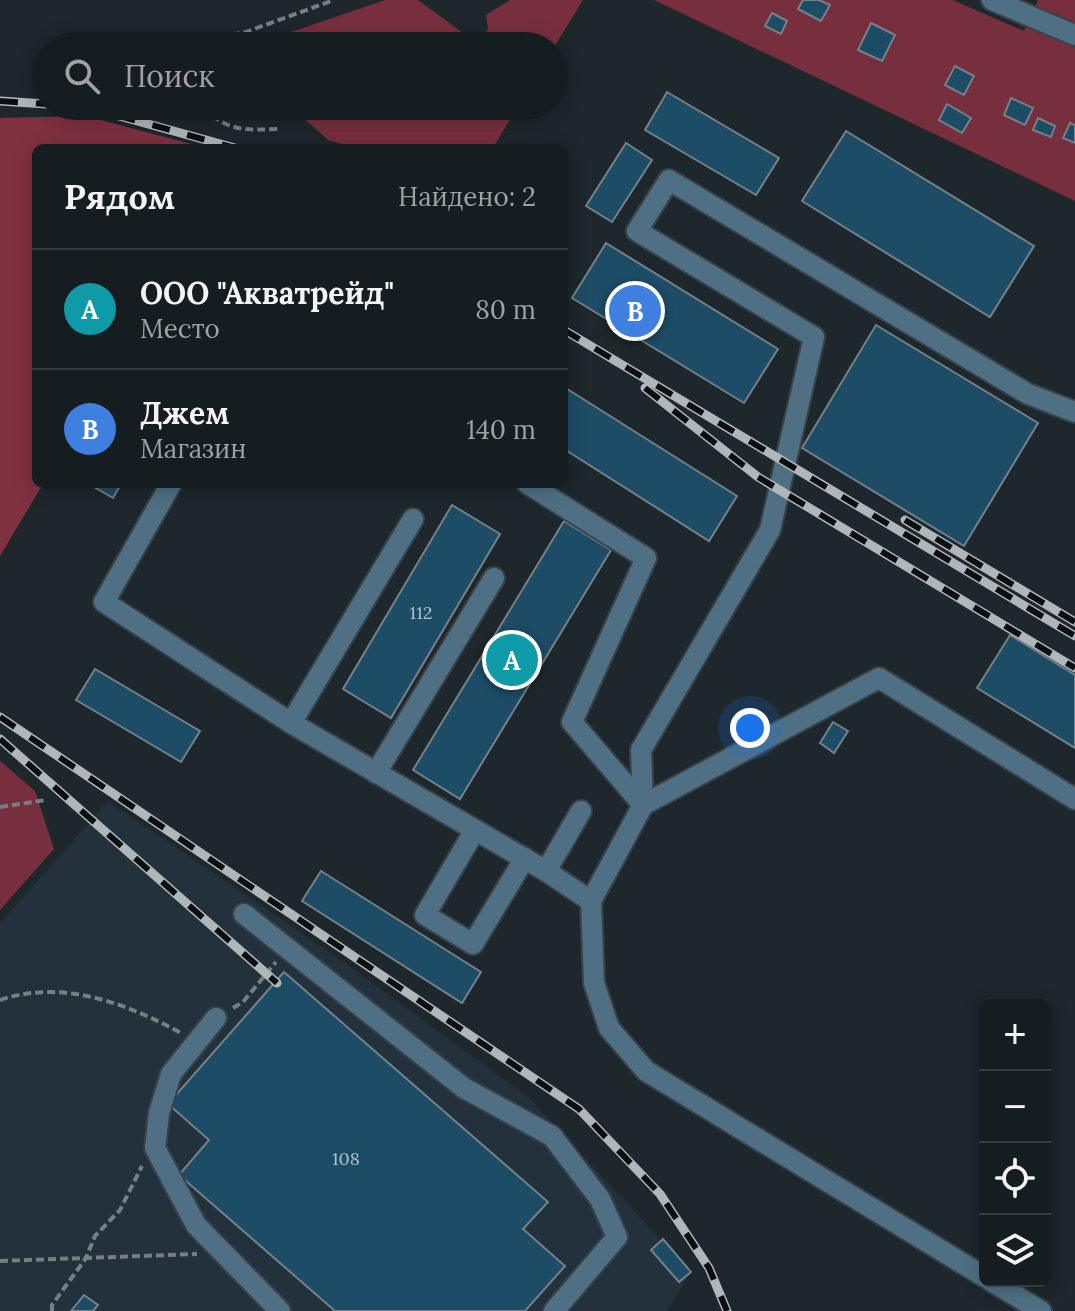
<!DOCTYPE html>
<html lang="ru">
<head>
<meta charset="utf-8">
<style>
	body { margin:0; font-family:Lora,serif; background:#1f262a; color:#f1f3f6 }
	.controls { position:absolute; right:24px; bottom:24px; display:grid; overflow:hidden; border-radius:12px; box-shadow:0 4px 20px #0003 }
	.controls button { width:72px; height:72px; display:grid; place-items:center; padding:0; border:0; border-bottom:2px solid #353b3f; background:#161d21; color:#f1f3f6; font:40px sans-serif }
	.you { position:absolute; left:750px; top:728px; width:28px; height:28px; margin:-20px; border:6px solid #fff; border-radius:50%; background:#1a73e8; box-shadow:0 0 0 12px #1a73e833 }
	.badge { display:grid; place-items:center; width:52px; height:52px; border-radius:50%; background:#f49aa6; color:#fff; font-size:26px; font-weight:700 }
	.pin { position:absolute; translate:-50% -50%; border:4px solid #fff; box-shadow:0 2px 8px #0006 }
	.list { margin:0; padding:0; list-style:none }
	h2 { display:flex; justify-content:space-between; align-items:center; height:104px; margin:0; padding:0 32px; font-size:34px }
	h2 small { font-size:26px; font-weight:400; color:#9ea2a5 }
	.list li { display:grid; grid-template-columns:52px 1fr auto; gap:24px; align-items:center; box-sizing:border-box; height:120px; padding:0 32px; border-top:2px solid #353b3f }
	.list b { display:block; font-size:30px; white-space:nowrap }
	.list p { margin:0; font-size:26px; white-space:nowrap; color:#9ea2a5 }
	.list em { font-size:26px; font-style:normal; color:#9ea2a5 }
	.icon { flex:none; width:44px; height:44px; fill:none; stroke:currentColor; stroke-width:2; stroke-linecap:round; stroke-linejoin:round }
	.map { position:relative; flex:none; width:1075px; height:1311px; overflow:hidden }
	.search { position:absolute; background:#161d21; box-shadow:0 4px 20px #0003; left:32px; top:32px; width:536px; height:88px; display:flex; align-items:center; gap:20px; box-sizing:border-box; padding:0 28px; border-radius:44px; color:#9ea2a5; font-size:30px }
	.panel { position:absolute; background:#161d21; box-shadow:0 4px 20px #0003; left:32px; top:144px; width:536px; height:344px; border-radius:12px }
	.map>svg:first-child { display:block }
	.built { fill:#22313b }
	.green { fill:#782f3d }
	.forest { fill:#803140 }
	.building { fill:#1d4c66; stroke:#758087; stroke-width:2 }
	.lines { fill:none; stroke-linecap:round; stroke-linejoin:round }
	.minor-casing { stroke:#394247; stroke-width:24 }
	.path { stroke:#767f83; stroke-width:4; stroke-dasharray:8 4; stroke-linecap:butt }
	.minor { stroke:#4f7084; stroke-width:20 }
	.rail-casing { stroke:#b0b7bb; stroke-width:9 }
	.rail { stroke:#0b0f12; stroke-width:6; stroke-dasharray:18; stroke-linecap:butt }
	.labels { text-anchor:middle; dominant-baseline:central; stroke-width:8; stroke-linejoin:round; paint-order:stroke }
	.number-label { font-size:18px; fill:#b2c2cc }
</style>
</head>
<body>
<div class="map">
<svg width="1075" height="1311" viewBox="0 0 1075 1311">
	<rect width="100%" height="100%" fill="#1d272c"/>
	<!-- built -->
	<path class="built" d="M108,801l229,156 191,140 163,175 -24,39h-667v-388z"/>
	<!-- green -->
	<g class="green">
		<path d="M385,0h33l60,44 10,-15 -2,-14 24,-15h73l-29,47 -304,-1z"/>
		<path d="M654,0h299l71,31 14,-31h37v201z"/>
		<path d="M290,106h228l-25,42h-137l-28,-8z"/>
		<path d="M0,761l35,30 19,58 -54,61z"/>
	</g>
	<!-- forest -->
	<path class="forest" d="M85,116l122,32h-171v336h7l-43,72v-438z"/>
	<!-- building -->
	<g class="building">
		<path d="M803,0h16l11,5 -9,16 -23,-12z"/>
		<path d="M772,13l15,8 -6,13 -16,-8z"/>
		<path d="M871,23l24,12 -13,26 -24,-11z"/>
		<path d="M955,66l19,10 -10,19 -19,-10z"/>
		<path d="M667,92l112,66 -23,37 -111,-65z"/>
		<path d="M1011,98l22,10 -8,17 -21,-10z"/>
		<path d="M947,104l24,14 -9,15 -23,-13z"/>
		<path d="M1038,118l17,8 -4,11 -18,-7z"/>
		<path d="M1070,123l5,2v18l-12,-5z"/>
		<path d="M846,131l188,115 -44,71 -188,-116z"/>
		<path d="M626,143l26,17 -40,62 -26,-16z"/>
		<path d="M606,243l172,106 -34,54 -172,-105z"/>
		<path d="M876,325l162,98 -74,123 -162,-98z"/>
		<path d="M564,387l173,109 -28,45 -145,-92z"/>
		<path d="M89,484h32l-8,14z"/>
		<path d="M452,505l48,29 -109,184 -48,-29z"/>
		<path d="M564,521l47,29 -151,249 -47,-29z"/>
		<path d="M1010,635l65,40v73l-98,-60z"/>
		<path d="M95,669l105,62 -19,31 -105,-62z"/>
		<path d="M833,722l15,9 -14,22 -14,-10z"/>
		<path d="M321,871l160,101 -19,31 -160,-102z"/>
		<path d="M284,972l264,230 -25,27 42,37 -40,45h-190l-156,-136 30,-35 -41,-36z"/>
		<path d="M663,1239l28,33 -12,10 -28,-32z"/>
		<path d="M84,1295l14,10 -5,6h-22z"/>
	</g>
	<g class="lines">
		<defs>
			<g id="minor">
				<path d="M992,0l83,35"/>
				<path d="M171,484l-67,118 187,121 255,148 45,30 3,82 15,45 37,43 339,206"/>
				<path d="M528,484l118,74 -74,164 71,83 236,-127 196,121"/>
				<path d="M291,723l122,-204"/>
				<path d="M376,773l118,-195"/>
				<path d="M475,830l-50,85 48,29 52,-86"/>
				<path d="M546,871l35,-60"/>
				<path d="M591,901l52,-96 -2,-55 129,-220 44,-193 -177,-106 32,-51 359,214 47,18"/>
				<path d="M244,914l220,174 88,48 48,63 17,38 -63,74"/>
				<path d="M216,1018l-45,56 -12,39 -4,35 41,77 84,86"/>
				<path d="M991,1281l50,30"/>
			</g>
		</defs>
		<!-- minor casing -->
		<use href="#minor" class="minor-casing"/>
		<!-- path -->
		<g class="path">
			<path d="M173,46l73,-14 88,-32"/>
			<path d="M226,46l18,-12"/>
			<path d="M205,106c18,26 43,24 73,23"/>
			<path d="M0,807l46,-7"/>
			<path d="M0,1000c62,-21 126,3 181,33"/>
			<path d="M233,1008l10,-6 33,-40"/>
			<path d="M0,1261l197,-7"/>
			<path d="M52,1311v-6l34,-47 9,-22 25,-26 22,-44"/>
		</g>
		<!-- minor -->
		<use href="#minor" class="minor"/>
		<defs>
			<g id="rail">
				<path d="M0,101l46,3"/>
				<path d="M83,106l152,42"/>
				<path d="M564,330l511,306"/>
				<path d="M645,388l113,89 317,191"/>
				<path d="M905,520l170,102"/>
				<path d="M0,717l579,392 81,85 49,74 18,43"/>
				<path d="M0,739l277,244"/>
			</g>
		</defs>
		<!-- rail casing -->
		<use href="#rail" class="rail-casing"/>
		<!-- rail -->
		<use href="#rail" class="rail"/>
	</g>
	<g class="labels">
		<!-- number labels -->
		<g class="number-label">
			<text x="421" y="612">112</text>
			<text x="346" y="1158">108</text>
		</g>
	</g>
</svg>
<div class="controls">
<button>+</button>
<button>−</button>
<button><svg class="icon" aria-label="locate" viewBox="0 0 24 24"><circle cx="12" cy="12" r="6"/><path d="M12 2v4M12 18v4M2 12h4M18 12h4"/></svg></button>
<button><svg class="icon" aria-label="layers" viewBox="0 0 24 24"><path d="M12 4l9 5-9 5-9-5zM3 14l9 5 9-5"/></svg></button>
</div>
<div class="you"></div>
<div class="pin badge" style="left:512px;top:660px;background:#0f9aa8">A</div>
<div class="pin badge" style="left:635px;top:311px;background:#3f7fe0">B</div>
<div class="search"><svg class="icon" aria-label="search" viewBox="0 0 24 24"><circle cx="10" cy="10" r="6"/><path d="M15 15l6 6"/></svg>Поиск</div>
<section class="panel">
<h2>Рядом<small>Найдено: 2</small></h2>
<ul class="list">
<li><span class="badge" style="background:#0f9aa8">A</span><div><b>ООО &quot;Акватрейд&quot;</b><p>Место</p></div><em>80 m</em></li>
<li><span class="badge" style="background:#3f7fe0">B</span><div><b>Джем</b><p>Магазин</p></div><em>140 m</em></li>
</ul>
</section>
</div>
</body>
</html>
